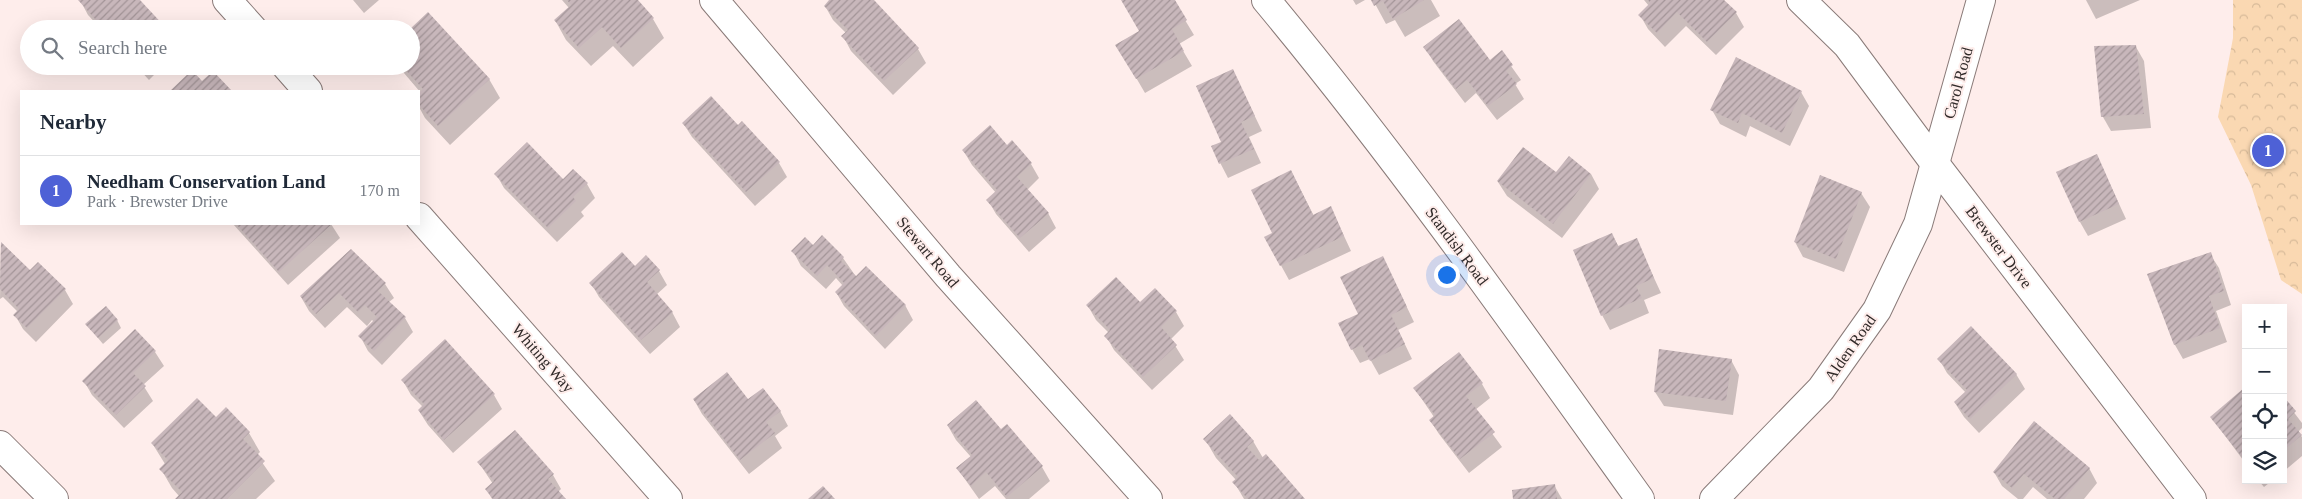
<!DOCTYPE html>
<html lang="en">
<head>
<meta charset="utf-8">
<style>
	body { margin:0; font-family:"Times New Roman",serif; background:#f2f2f3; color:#1f2937 }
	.controls { position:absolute; right:15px; bottom:15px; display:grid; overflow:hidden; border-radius:0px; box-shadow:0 5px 20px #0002 }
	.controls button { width:45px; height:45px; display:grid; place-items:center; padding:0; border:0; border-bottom:1px solid #e0e1e3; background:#fff; color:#1f2937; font:25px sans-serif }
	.you { position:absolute; left:1446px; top:274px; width:18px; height:18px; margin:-12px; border:4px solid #fff; border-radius:50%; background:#1a73e8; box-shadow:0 0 0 8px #1a73e833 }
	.badge { display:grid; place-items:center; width:32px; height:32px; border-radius:50%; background:#4e61d6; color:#fff; font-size:16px; font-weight:700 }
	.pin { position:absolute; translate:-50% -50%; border:2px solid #fff; box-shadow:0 1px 5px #0006 }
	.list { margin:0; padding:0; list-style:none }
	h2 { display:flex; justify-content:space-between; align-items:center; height:65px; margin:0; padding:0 20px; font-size:21px }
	h2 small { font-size:16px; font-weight:400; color:#747a83 }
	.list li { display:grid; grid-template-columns:32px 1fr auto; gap:15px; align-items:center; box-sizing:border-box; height:70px; padding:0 20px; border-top:1px solid #e0e1e3 }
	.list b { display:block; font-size:19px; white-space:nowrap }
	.list p { margin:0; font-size:16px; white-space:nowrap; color:#747a83 }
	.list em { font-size:16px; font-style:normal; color:#747a83 }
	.icon { flex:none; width:28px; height:28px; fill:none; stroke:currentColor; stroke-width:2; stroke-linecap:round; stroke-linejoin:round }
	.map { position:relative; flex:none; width:2302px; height:499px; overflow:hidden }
	.search { position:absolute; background:#fff; box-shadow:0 5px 20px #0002; left:20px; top:20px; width:400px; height:55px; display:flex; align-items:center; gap:12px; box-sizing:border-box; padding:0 18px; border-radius:28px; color:#747a83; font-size:19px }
	.panel { position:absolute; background:#fff; box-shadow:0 5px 20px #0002; left:20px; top:90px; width:400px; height:135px; border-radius:0px }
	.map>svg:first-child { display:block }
	.park { fill:url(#park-crowns) }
	.shadow { fill:#0003 }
	.building { fill:url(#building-hatch) }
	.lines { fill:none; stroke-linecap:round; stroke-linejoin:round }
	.minor-casing { stroke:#897a78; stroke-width:30 }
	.minor { stroke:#fff; stroke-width:28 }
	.labels { text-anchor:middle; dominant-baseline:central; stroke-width:4; stroke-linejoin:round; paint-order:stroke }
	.street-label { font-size:16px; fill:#312b2a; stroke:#feedeb }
</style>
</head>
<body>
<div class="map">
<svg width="2302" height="499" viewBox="0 0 2302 499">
	<defs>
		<pattern id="park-crowns" width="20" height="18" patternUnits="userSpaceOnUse" patternTransform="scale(1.25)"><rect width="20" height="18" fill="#fad8b2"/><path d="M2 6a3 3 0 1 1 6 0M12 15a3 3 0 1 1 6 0" fill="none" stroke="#d7ba99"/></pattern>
		<pattern id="building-hatch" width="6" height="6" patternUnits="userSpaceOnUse" patternTransform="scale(1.25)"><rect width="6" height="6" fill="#c8b7bb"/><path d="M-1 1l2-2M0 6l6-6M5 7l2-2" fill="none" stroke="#a39598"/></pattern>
	</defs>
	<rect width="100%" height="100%" fill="#feedeb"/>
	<!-- park -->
	<path class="park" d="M2233,0h69v294l-21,-14 -30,-95 -33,-68 15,-79z"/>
	<!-- shadow -->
	<g class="shadow">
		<path d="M80,0h58l27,29h-64l-13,-14z"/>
		<path d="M353,0h26l-15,13z"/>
		<path d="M562,0h74l17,19 11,19 -31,29 -20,-21 -22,20 -25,-26 -11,-20 14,-12z"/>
		<path d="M831,0h41l46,49 8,14 -33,32 -42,-44 -8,-15 3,-3 -13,-13 -8,-14z"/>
		<path d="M1122,0h51l21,35 -15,9 13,22 -47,27 -28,-48 23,-14z"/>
		<path d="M1353,0h12l-9,5z"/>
		<path d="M1373,0h58l9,16 -35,21 -10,-17 -9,4z"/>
		<path d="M1644,0h78l14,13 8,14 -28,28 -30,-29 -21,21 -17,-18 -8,-14 9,-9z"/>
		<path d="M2086,0h54l-44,19z"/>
		<path d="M1425,47l65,15 11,-10 20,28 -6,4 9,15 -27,21 -21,-27 -11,10 -32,-42z"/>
		<path d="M2136,47l8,14 7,67 -40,3 -8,-14z"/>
		<path d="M136,66h27l-14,14z"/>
		<path d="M398,66h13l78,13 11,19 -50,47 -25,-27 -6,-11v-12l2,-2z"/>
		<path d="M1233,71l29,60 -13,6 12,26 -33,15 -16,-31 11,-5z"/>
		<path d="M192,72l10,11 11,-10 17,18h-58z"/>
		<path d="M1801,92l8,14 -19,40 -40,-20 -4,11 -26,-13 -8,-14z"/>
		<path d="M683,123l55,4 41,36 8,14 -32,29 -63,-69z"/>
		<path d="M1012,142l19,22 8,14 -12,12 21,23 8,15 -27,24 -33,-38 -8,-14 8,-7 -24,-28 -9,-15 43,-3z"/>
		<path d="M2097,156l29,63 -38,17 -8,-14z"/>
		<path d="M1291,171l23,45 17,-8 20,43 -62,29 -23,-42 8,-5z"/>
		<path d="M496,174l91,10 8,14 -14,14 3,4 -27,26 -53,-54z"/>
		<path d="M1556,174h35l8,15 -37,49 -55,-42 -9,-14z"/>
		<path d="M1861,193l9,14 -26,65 -41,-15 -8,-15z"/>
		<path d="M233,224h98l9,14 -52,47z"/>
		<path d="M1612,235l7,12 17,-8 25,54 -17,7 5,13 -39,17 -8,-15z"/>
		<path d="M1,243l29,29 35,18 8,14 -37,38 -13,-13 -8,-14 3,-3 -15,-15 -3,2z"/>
		<path d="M813,247l30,11 14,20 48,27 8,15 -28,29 -41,-43 -8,-14 7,-6 -7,-8 -10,11 -25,-23 -8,-15z"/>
		<path d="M2210,254l9,14 12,37 -15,6 11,31 -44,17 -8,-14z"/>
		<path d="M635,268l24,3 8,14 -11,10 16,17 8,15 -30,27 -51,-57 -8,-14z"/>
		<path d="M1390,272l24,50 -16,8 14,29 -33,16 -9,-16 -10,4 -8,-14 7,-35z"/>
		<path d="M385,284l9,14 -5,4 16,16 8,14 -31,33 -14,-14 -8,-15 14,-14 -2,-2 -5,6 -20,-19 -22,21 -16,-17 -8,-14z"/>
		<path d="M1155,290l21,22 8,14 -13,13 13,21 -32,30 -38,-40 -8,-14 3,-3 -13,-13 -8,-14 52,-2z"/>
		<path d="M117,320l4,8 -18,16 -16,-19z"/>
		<path d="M135,331l20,21 9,14 -21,19 10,16 -29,27 -32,-33 -8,-14z"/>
		<path d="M1939,359l77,15 9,15 -46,44 -15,-16 -9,-14 11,-10 -19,-20z"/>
		<path d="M1731,360l8,15 -6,40 -69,-9 -9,-14z"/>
		<path d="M403,381l91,14 8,14 -49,44 -25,-28 -9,-14 4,-4 -12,-12z"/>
		<path d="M1482,384l8,14 -15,12 27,37 -33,26 -30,-39 -9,-14 4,-3 -19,-28z"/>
		<path d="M2246,393v71l-34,-46z"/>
		<path d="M2283,398l19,25v5l-4,4 4,5v19l-19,16z"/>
		<path d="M694,400l54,1 32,10 8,15 -13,10 7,12 -33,26 -47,-60z"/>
		<path d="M226,409l23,24 11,19 -3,3 18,26 -19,18h-80l3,-3 -7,-8 -11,-19 4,-5 -13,-21 64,-24z"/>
		<path d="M948,426l53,4 6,-4 35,41 8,14 -21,18h-23l-11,-13 -16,13 -22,-31 14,-11 -15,-17z"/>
		<path d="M1205,439l48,2 10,17 41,41h-60l-10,-17 2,-2 -20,-22z"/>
		<path d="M479,463l74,12 8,14 -3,3 6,7h-72l-5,-9 6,-6z"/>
		<path d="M2089,468l8,15 -13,16h-37l-14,-12 -10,12h-5l-16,-13 -8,-14z"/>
		<path d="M2258,480h15l-9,7z"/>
		<path d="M1554,485l8,14h-48z"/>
	</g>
	<!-- building -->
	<g class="building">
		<path d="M78,0h62l27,29h-63z"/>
		<path d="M567,0h71l16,18 -33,30 -19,-21 -23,21 -25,-28 17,-15z"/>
		<path d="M829,0h45l45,48 -35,33 -43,-45 7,-6 -24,-24z"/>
		<path d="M1121,0h54l12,20 -15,9 12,22 -48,28 -21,-34 24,-14z"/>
		<path d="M1371,0h53l-31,19 -10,-18 -9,5z"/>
		<path d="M1648,0h76l13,12 -30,30 -30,-30 -20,21 -19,-18 12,-12z"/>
		<path d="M428,12l62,67 -52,47 -19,-21v-12l4,-4 -21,-23h9l-1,-37z"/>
		<path d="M1459,19l31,41 12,-10 11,15 -7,6 11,13 -29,22 -21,-26 -11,9 -33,-42z"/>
		<path d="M2136,45l8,69 -43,3 -7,-71z"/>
		<path d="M1736,57l66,34 -20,42 -40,-20 -4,10 -28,-13z"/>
		<path d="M1233,69l22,47 -14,6 13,27 -35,15 -8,-18 10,-4 -25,-56z"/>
		<path d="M192,70l10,11 11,-10 19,20h-62z"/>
		<path d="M711,96l27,29 4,-4 38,41 -34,30 -64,-69z"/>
		<path d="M990,125l17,20 5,-5 20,23 -15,14 32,36 -29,25 -34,-38 11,-10 -35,-40z"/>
		<path d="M527,142l36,37 10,-10 15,14 -15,14 3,4 -28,27 -54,-54z"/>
		<path d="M1523,147l33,25 13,-16 22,18 -38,50 -56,-43z"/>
		<path d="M2097,154l22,50 -40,18 -23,-50z"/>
		<path d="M1291,170l22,45 18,-9 13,30 -64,30 -16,-29 8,-4 -21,-43z"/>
		<path d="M1820,175l42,17 -26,67 -42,-17z"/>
		<path d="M236,224h96l-53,48z"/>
		<path d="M1612,233l6,13 19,-8 17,40 -18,8 6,12 -41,18 -28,-66z"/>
		<path d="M822,235l22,22 -3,4 15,15 10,-10 40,39 -30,31 -41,-44 9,-9 -17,-18 -10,11 -26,-25 14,-14 8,8z"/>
		<path d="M1,242l29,28 8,-8 28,27 -39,39 -14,-13 6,-6 -19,-20z"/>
		<path d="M351,249l35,34 -8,8 28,26 -32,34 -16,-15 19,-19 -12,-12 -7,7 -19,-19 -23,21 -16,-18z"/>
		<path d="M622,252l13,14 11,-11 14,15 -13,12 26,30 -32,28 -52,-57z"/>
		<path d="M2211,252l13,39 -15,5 11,32 -46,17 -27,-71z"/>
		<path d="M1383,256l24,51 -16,8 14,29 -35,17 -8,-16 -11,5 -13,-27 20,-9 -18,-37z"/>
		<path d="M1116,277l24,25 15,-14 22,23 -16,16 16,18 -34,32 -39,-41 6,-6 -24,-25z"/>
		<path d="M106,306l12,14 -20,18 -13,-14z"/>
		<path d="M1971,326l46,48 -47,45 -16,-17 13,-12 -30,-31z"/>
		<path d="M135,329l21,22 -23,22 13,13 -30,29 -34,-34z"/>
		<path d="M445,339l50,55 -51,46 -26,-30 6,-6 -23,-24z"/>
		<path d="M1659,349l73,10 -6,42 -72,-9z"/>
		<path d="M1459,352l24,31 -17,13 29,36 -35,27 -31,-39 6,-5 -22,-27z"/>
		<path d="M727,372l21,27 15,-11 18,23 -15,11 9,11 -35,27 -47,-61z"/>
		<path d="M2244,388l2,3v71l-36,-45z"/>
		<path d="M2283,396l13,15 -8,8 14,16 -19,16z"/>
		<path d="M197,398l19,19 10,-10 24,25 -7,7 22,22 -38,38h-52l7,-7 -23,-23 9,-9 -17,-17z"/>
		<path d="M976,400l25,29 6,-5 36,42 -36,31 -21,-25 -15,14 -15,-18 16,-13 -25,-30z"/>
		<path d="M1230,414l24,27 -7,6 12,13 7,-6 39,45h-57l-16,-17 6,-5 -35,-38z"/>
		<path d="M2034,421l56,47 -26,31h-9l-31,-25 -12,14 -19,-16z"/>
		<path d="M515,430l39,44 -6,5 18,20h-73l-8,-10 9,-8 -17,-19z"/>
		<path d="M1555,484l2,15h-44l-1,-9z"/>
		<path d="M823,486l12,13h-27z"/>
	</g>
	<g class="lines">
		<defs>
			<g id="minor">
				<path d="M227,0l26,29"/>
				<path d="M714,0l234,276 200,223"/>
				<path d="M1266,0c133,160 253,330 374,499"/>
				<path d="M1801,0l46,45 89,120 256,334"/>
				<path d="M286,66l22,25"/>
				<path d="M419,217l249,282"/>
				<path d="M0,445l54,54"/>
				<path d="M1714,499l107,-110 56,-79 41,-86 63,-224"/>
			</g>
		</defs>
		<!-- minor casing -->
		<use href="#minor" class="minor-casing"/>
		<!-- minor -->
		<use href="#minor" class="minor"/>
	</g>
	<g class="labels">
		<!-- street labels -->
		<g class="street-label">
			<text transform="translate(1958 83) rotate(-75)">Carol Road</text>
			<text transform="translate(1457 246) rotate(53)">Standish Road</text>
			<text transform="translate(1999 247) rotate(53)">Brewster Drive</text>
			<text transform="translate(928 252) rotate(50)">Stewart Road</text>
			<text transform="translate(1850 348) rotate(-55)">Alden Road</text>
			<text transform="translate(543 358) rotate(49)">Whiting Way</text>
		</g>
	</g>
</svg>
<div class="controls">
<button>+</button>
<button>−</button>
<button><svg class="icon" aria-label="locate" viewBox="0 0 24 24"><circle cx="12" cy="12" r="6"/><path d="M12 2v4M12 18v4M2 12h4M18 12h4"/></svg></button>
<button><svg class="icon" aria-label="layers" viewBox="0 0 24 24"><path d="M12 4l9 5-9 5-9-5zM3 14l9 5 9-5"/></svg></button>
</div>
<div class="you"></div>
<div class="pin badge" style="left:2268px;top:151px">1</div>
<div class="search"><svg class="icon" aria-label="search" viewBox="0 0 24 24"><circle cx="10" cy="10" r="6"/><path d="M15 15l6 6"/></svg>Search here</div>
<section class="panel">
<h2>Nearby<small></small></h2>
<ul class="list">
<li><span class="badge">1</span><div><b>Needham Conservation Land</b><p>Park · Brewster Drive</p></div><em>170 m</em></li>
</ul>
</section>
</div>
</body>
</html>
